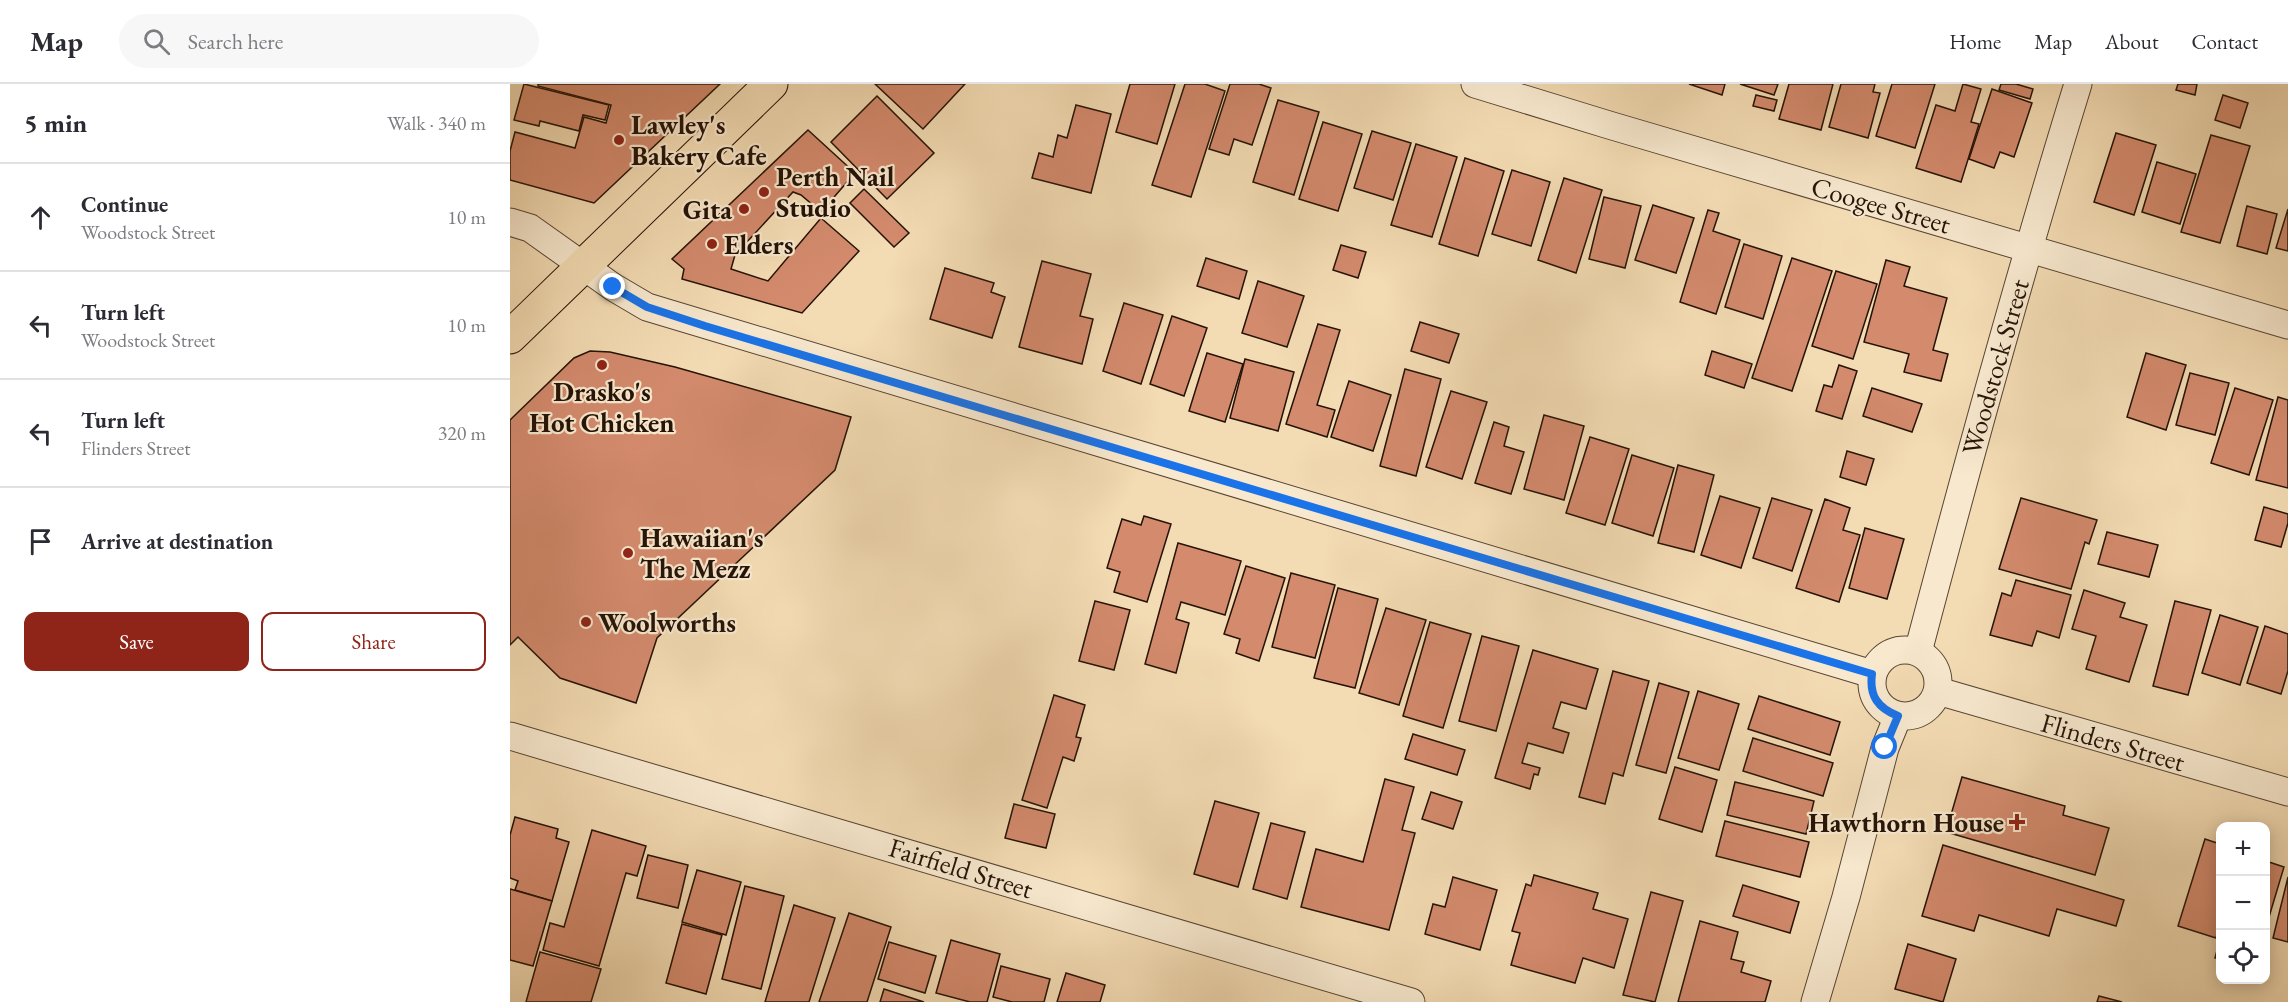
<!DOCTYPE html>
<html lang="en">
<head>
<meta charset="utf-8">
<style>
	body { margin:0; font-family:"EB Garamond",serif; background:#f7f7f7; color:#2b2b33 }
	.controls { position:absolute; right:18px; bottom:18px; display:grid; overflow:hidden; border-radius:12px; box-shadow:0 3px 15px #0003 }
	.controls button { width:54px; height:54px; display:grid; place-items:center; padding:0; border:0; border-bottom:2px solid #e1e1e2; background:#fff; color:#2b2b33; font:30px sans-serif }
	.stop { position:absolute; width:18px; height:18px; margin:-14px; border:4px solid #1a73e8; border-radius:50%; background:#fff }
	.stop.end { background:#1a73e8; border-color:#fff; box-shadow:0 2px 6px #0008 }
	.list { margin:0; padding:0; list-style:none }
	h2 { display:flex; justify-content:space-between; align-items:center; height:78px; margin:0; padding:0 24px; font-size:26px }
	h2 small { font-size:20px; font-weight:400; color:#7c7c81 }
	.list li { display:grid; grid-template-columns:39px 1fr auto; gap:18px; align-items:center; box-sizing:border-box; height:108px; padding:0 24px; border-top:2px solid #e1e1e2 }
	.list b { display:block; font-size:22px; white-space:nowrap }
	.list p { margin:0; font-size:20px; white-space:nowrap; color:#7c7c81 }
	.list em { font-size:20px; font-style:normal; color:#7c7c81 }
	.actions { display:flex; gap:12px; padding:18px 24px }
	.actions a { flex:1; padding:14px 0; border:2px solid #8f2418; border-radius:12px; text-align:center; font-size:21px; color:#8f2418 }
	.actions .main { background:#8f2418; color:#fff }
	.icon { flex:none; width:33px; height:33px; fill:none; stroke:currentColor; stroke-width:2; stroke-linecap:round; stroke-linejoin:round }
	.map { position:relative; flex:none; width:1778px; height:918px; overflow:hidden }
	header { display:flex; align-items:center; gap:36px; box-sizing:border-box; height:84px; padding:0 30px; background:#fff; border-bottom:2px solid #e1e1e2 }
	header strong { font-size:28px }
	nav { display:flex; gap:33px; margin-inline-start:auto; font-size:21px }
	.search { width:420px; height:54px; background:#f7f7f7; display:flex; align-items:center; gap:15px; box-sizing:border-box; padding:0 21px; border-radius:33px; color:#7c7c81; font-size:22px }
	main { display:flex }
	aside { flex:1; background:#fff }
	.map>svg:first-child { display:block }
	.building { fill:#d38a6d; stroke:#251307; stroke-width:1.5 }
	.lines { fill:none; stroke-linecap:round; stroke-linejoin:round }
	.minor-casing { stroke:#584532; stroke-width:29 }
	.major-casing { stroke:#251307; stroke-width:35 }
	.minor { stroke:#f7e8ce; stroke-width:27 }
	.major { stroke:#f3dbb3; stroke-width:33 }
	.route { stroke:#1a73e8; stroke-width:8 }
	.poi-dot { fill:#8f2418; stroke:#f7e8ce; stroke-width:2 }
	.labels { text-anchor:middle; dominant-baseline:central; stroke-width:4.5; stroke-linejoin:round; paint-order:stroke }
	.poi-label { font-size:27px; font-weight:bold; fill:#251307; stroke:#f7e8ce; text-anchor:start }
	.street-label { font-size:27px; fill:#251307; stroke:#f7e8ce }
</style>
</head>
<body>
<header>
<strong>Map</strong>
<div class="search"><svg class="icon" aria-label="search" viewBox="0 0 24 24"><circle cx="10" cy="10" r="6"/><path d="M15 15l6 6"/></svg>Search here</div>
<nav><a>Home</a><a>Map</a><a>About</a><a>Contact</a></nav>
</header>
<main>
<aside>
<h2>5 min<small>Walk · 340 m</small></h2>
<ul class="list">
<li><svg class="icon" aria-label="ahead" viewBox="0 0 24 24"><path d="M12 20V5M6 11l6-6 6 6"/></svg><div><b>Continue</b><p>Woodstock Street</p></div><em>10 m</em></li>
<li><svg class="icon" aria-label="left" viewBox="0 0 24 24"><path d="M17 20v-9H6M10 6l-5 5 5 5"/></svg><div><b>Turn left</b><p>Woodstock Street</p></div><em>10 m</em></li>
<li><svg class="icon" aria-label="left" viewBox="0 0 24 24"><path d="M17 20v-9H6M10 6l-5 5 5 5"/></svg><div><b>Turn left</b><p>Flinders Street</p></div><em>320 m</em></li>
<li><svg class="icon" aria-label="arrive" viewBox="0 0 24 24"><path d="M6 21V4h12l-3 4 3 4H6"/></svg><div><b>Arrive at destination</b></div></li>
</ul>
<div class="actions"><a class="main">Save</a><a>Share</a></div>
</aside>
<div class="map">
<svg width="1778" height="918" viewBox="0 0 1778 918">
	<rect width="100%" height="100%" fill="#f3dbb3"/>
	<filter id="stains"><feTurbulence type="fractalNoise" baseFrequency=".00333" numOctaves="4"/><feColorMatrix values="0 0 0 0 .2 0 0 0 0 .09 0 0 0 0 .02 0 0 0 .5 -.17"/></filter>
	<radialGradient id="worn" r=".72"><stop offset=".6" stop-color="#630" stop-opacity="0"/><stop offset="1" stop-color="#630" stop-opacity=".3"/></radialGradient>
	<!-- building -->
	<g class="building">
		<path d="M14,0l85,21 -4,15 -22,-5 -4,16 -39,-10 -1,5 -25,-6z"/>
		<path d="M28,0h182l-126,119 -84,-23v-29l5,-19 60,16 9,-31 22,6 5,-18 -73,-19z"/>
		<path d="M365,0h90l-42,45z"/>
		<path d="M620,0h45l-18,60 -41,-12z"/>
		<path d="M675,0h20l20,7 -34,106 -39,-12z"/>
		<path d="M720,0h29l12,4 -19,57 -18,-6 -5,16 -20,-6z"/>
		<path d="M1179,0h36l-3,11z"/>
		<path d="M1230,0h38l-4,11z"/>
		<path d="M1279,0h44l-12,46 -42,-11z"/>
		<path d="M1331,0h34l-2,8 7,1 -12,45 -39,-11z"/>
		<path d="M1382,0h43l-20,64 -39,-12z"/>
		<path d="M1453,0l18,5 -10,33 8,2 -18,58 -45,-14 20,-63 19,6z"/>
		<path d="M1491,0h15l17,5 -3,10 -31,-9z"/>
		<path d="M1668,0h19l-2,11 -19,-5z"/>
		<path d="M1482,5l40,14 -18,54 -14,-5 -6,16 -25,-9z"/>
		<path d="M1246,11l21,5 -3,11 -21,-5z"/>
		<path d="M1713,11l25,8 -8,25 -25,-8z"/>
		<path d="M367,12l57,57 -47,46 -56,-57z"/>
		<path d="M768,16l41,12 -25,83 -41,-13z"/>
		<path d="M566,21l35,9 -20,79 -59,-15 7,-25 14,4 5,-22 9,3z"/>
		<path d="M813,38l39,12 -24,77 -39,-12z"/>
		<path d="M298,46l47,43 -34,39 -20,-17 -8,-3 -58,63 -4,14 37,12 53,-63 38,33 -57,62 -120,-34 2,-10 -12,-10z"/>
		<path d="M862,47l39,12 -18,57 -39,-12z"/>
		<path d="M1606,49l40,12 -22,70 -40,-13z"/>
		<path d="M1701,51l39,11 -30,97 -39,-11z"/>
		<path d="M906,60l41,13 -25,80 -41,-12z"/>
		<path d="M955,74l39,13 -26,85 -39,-12z"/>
		<path d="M1647,78l39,12 -16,50 -38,-12z"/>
		<path d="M1002,86l38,12 -19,64 -39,-12z"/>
		<path d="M1054,94l38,12 -26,83 -38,-13z"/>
		<path d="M354,105l45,44 -15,14 -44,-44z"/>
		<path d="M1094,113l37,9 -16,62 -36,-9z"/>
		<path d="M1143,121l41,13 -18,55 -41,-13z"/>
		<path d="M1737,122l30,8 -10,40 -30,-8z"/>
		<path d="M1778,125v42l-12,-3z"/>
		<path d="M1198,126l11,3 -6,18 27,9 -24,74 -36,-12z"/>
		<path d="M1234,160l38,12 -19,63 -38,-12z"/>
		<path d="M831,161l25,7 -8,26 -25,-8z"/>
		<path d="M696,174l41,13 -8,28 -42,-13z"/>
		<path d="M1282,174l40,13 -40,120 -40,-13z"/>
		<path d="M1376,176l24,7 -6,19 43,12 -14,52 15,4 -7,27 -37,-9 5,-18 -45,-12z"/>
		<path d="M532,177l49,13 -11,42 13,3 -11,45 -63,-17z"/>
		<path d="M435,184l49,15 -3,9 14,5 -13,41 -62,-19z"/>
		<path d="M1326,187l41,13 -24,75 -41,-13z"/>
		<path d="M748,197l46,15 -17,51 -45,-14z"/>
		<path d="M614,219l39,12 -22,69 -38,-13z"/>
		<path d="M662,232l35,12 -23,68 -34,-12z"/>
		<path d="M910,238l39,12 -10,29 -38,-12z"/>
		<path d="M808,240l22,6 -23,75 18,5 -8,27 -41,-13z"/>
		<path d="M80,267l20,1 65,15 176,50 -16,53 -178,168 -21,65 -76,-25 -42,-41 -8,8v-225l64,-62z"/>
		<path d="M1202,267l40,13 -8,24 -39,-13z"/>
		<path d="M697,269l36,11 -18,58 -36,-11z"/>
		<path d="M1636,269l40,12 -20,65 -39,-13z"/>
		<path d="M735,275l49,13 -16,59 -48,-13z"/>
		<path d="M1329,281l18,6 -15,48 -26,-8 8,-26 8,2z"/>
		<path d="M895,285l36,10 -25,97 -36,-10z"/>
		<path d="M1680,289l39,10 -14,52 -39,-10z"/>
		<path d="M839,297l42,14 -18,56 -42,-14z"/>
		<path d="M1362,304l50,16 -10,28 -49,-16z"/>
		<path d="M1725,304l38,12 -24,75 -38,-12z"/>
		<path d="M941,307l36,11 -25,77 -36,-12z"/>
		<path d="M1768,313l10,3v88l-32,-8z"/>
		<path d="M1034,331l40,11 -20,74 -40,-11z"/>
		<path d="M984,338l15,5 -5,19 20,6 -13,42 -36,-11z"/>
		<path d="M1080,353l39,12 -24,76 -39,-12z"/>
		<path d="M1337,367l27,8 -8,26 -26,-8z"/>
		<path d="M1122,371l42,13 -21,68 -41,-13z"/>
		<path d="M1168,381l36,10 -20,77 -36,-9z"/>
		<path d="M1210,412l40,12 -19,60 -40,-13z"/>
		<path d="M1262,414l40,12 -20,61 -39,-13z"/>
		<path d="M1511,414l76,22 -8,24 -4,-2 -14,47 -72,-20z"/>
		<path d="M1315,415l25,9 -7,22 17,5 -21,67 -43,-14z"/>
		<path d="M1754,423l24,7v9l-7,24 -26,-7z"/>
		<path d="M634,432l27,8 -24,78 -33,-10 6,-20 -13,-4 15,-49 19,6z"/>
		<path d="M1355,444l39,11 -17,60 -38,-11z"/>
		<path d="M1597,448l51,13 -9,32 -51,-13z"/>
		<path d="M668,459l63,18 -16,54 -44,-13 -5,17 13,4 -13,50 -31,-9z"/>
		<path d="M736,482l39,12 -26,83 -23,-8 4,-14 -16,-5z"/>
		<path d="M781,489l44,12 -20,73 -43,-11z"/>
		<path d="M1506,496l55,15 -12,43 -22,-7 -5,15 -42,-11 12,-42 9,3z"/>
		<path d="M828,504l40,11 -23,89 -41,-10z"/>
		<path d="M1574,506l41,13 -5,14 27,8 -18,57 -43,-13 10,-33 -24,-7z"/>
		<path d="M585,517l35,9 -16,60 -35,-9z"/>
		<path d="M1665,517l36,9 -23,85 -35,-9z"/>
		<path d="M876,524l40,12 -27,85 -40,-12z"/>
		<path d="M1710,531l38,12 -18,58 -38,-12z"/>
		<path d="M920,538l41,12 -28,94 -40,-12z"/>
		<path d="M1755,542l23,8v37l-7,23 -34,-11z"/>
		<path d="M972,552l37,10 -23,85 -37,-10z"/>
		<path d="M1023,566l65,19 -12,40 -25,-7 -8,26 16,5 -6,20 -35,-10 -6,20 18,5 -2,7 -4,-1 -4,15 -35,-11z"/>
		<path d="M1103,587l36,10 -26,95 -10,-3 -8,31 -26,-7z"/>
		<path d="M1149,599l30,9 -23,81 -30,-8z"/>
		<path d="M1188,607l41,13 -20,66 -41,-12z"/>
		<path d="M544,611l31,10 -9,32 5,1 -7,23 -11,-4 -16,51 -25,-8z"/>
		<path d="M1249,612l81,26 -10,33 -82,-26z"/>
		<path d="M903,650l52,16 -8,25 -52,-16z"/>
		<path d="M1243,654l80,25 -10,33 -80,-25z"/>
		<path d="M1165,683l42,13 -15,52 -43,-13z"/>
		<path d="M1452,693l103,29 -2,9 46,13 -14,47 -149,-43z"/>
		<path d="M875,695l29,8 -12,43 13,3 -26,97 -88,-23 15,-58 47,13z"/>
		<path d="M1225,698l79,19 -8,33 -79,-19z"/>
		<path d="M921,708l31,10 -9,27 -31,-10z"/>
		<path d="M705,717l44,12 -21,74 -44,-13z"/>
		<path d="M504,720l41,10 -9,34 -41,-10z"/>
		<path d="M5,733l43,12 -2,9 13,4 -17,59 -37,-11 3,-9 -8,-3v-43z"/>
		<path d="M1215,737l84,21 -9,35 -84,-21z"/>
		<path d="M761,739l34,9 -18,67 -34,-10z"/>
		<path d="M82,746l54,16 -9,30 -11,-3 -27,93 -56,-16 7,-27 14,4z"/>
		<path d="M1695,755l15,5v78l-4,16 -38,-12z"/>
		<path d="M1433,761l181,55 -8,26 -59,-17 -8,27 -70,-21 -5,16 -52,-15z"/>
		<path d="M138,771l40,10 -10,43 -41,-10z"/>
		<path d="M1756,777l18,6 -18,60z"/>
		<path d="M187,786l44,12 -15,53 -44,-13z"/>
		<path d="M1024,791l64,18 -5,16 35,10 -14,49 -31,-10 -8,25 -64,-18 9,-32 -8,-2 14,-47 5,2z"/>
		<path d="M943,793l44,13 -17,60 -55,-16 8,-30 12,3z"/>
		<path d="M1778,793v65l-15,-4z"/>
		<path d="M1233,801l56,17 -9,31 -57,-17z"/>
		<path d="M235,802l39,10 -23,93 -39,-10z"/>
		<path d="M0,805l42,12 -19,65 -23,-6z"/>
		<path d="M1141,808l32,9 -28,101 -32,-7z"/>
		<path d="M284,821l41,13 -26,84h-44z"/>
		<path d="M339,829l42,14 -24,75h-48z"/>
		<path d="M1190,837l38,11 -7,27 13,3 -3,10 30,9 -6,21h-87z"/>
		<path d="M172,840l40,11 -16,59 -40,-11z"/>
		<path d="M1710,855v20l-5,-1z"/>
		<path d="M441,856l49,14 -13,48h-17l-34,-9z"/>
		<path d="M379,858l47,14 -11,37 -47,-14z"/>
		<path d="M1398,860l48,15 -13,43 -48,-13z"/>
		<path d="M30,868l61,17 -10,33h-65z"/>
		<path d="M491,882l49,13 -6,23h-32l-19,-5z"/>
		<path d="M556,889l39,12 -5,17h-43z"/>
		<path d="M374,905l40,13h-44z"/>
		<path d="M1589,912l23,6h-25z"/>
	</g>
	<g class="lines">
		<defs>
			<g id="minor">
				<path d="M965,0l134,41 679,200"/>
				<path d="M0,138l20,6 83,59 34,20 1225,367"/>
				<circle cx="1395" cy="599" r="33"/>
				<path d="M1408,568c50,-190 102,-380 160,-568"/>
				<path d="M1428,607l350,101"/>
				<path d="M0,652l901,266"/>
				<path d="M1305,918l31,-105 39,-149 13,-32"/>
			</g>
			<path id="major" d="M0,253l261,-253"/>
		</defs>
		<!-- minor casing -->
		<use href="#minor" class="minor-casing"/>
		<!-- major casing -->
		<use href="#major" class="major-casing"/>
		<!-- minor -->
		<use href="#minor" class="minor"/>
		<!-- major -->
		<use href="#major" class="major"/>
	</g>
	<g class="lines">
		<!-- route -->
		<path class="route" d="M103,203l34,20 58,19 1167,348c-3,22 6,34 26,42l-13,31"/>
	</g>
	<!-- markers -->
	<g class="poi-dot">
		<circle cx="109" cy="56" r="6"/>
		<circle cx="254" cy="108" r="6"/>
		<circle cx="234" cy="125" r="6"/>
		<circle cx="202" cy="160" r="6"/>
		<circle cx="92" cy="281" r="6"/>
		<circle cx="118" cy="469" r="6"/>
		<circle cx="76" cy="538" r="6"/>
		<path d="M1504 729h6v6h6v6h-6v6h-6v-6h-6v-6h6z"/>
	</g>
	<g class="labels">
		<!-- poi labels -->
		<g class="poi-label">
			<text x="121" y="40">Lawley's<tspan x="121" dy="31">Bakery Cafe</tspan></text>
			<text x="266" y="92">Perth Nail<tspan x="266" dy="31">Studio</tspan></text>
			<text x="222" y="125" text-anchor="end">Gita</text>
			<text x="214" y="160">Elders</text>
			<text x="92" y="307" text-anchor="middle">Drasko's<tspan x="92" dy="31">Hot Chicken</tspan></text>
			<text x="130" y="453">Hawaiian's<tspan x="130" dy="31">The Mezz</tspan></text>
			<text x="88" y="538">Woolworths</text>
			<text x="1494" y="738" text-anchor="end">Hawthorn House</text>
		</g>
		<!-- street labels -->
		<g class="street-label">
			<text transform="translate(1371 121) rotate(16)">Coogee Street</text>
			<text transform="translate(1485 283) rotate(-74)">Woodstock Street</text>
			<text transform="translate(1603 658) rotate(16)">Flinders Street</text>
			<text transform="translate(451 784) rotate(17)">Fairfield Street</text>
		</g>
	</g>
	<rect width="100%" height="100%" filter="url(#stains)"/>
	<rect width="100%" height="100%" fill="url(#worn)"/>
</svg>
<div class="controls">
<button>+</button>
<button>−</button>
<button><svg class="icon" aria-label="locate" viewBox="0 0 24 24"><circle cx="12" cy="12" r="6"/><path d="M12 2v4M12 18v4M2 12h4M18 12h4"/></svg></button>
</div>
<div class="stop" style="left:1375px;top:663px"></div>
<div class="stop end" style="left:103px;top:203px"></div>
</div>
</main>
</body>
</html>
